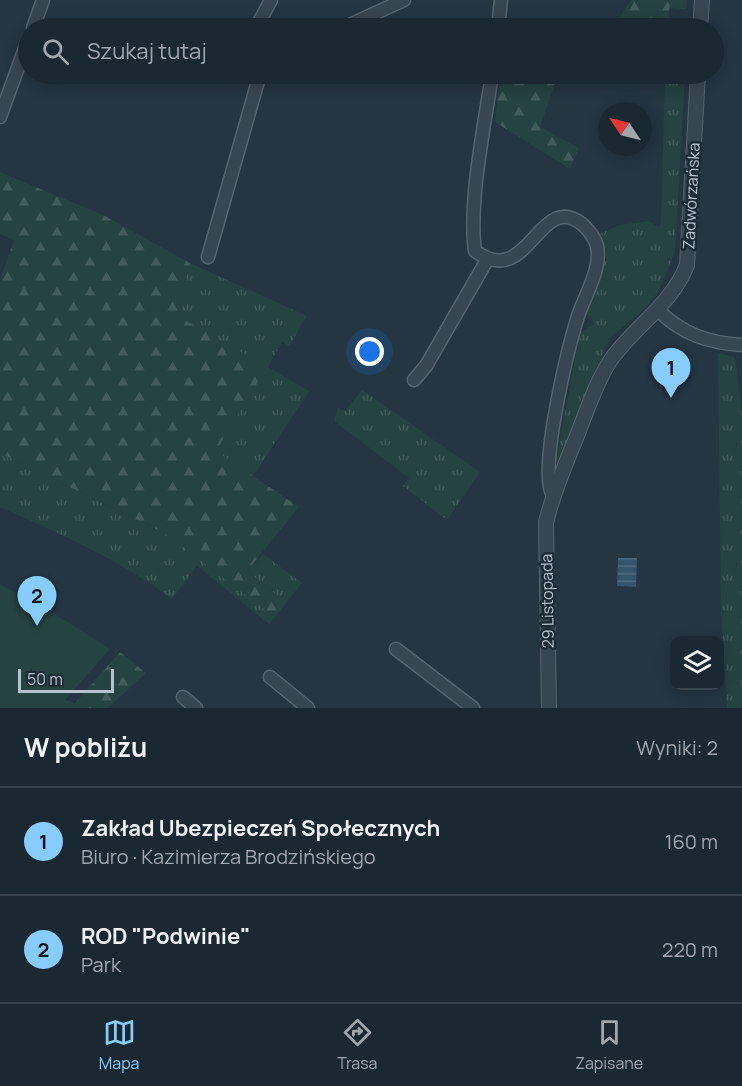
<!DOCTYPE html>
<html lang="pl">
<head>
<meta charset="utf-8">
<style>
	body { margin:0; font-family:Manrope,sans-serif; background:#27343e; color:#f1f3f6 }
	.controls { position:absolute; right:18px; bottom:18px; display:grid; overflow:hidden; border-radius:12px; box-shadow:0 3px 15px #0003 }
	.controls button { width:54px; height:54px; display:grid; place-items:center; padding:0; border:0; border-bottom:2px solid #38444d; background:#1a2832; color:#f1f3f6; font:30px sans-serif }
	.compass { position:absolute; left:598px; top:102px; width:54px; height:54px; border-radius:50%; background:#1a2832; box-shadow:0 3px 15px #0003; rotate:305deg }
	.scale { position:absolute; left:18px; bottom:15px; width:96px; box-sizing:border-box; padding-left:6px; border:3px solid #b4c2cc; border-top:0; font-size:16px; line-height:21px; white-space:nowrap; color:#b4c2cc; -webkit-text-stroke:4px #1c2c37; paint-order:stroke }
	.you { position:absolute; left:370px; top:352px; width:21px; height:21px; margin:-15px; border:4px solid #fff; border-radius:50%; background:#1a73e8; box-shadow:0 0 0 9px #1a73e833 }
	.badge { display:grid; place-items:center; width:39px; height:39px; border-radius:50%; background:#86ccff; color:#111; font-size:20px; font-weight:700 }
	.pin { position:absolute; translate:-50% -50px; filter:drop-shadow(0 2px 3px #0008) }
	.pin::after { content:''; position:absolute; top:32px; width:21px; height:18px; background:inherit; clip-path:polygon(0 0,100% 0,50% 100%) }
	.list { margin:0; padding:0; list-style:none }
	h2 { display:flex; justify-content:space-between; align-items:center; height:78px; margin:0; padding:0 24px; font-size:26px }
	h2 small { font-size:20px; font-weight:400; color:#9fa6ac }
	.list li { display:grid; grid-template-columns:39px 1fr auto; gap:18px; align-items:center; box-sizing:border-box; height:108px; padding:0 24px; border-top:2px solid #38444d }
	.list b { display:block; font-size:22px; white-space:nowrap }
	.list p { margin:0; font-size:20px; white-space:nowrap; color:#9fa6ac }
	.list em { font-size:20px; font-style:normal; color:#9fa6ac }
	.icon { flex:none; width:33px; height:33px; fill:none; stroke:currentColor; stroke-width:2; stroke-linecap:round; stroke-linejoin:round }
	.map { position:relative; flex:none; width:742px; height:708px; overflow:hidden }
	.search { position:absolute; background:#1a2832; box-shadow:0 3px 15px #0003; left:18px; right:18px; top:18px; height:66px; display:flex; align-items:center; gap:15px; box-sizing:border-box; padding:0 21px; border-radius:33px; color:#9fa6ac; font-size:22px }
	.sheet { height:294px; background:#1a2832 }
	nav { display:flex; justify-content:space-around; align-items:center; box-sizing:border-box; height:84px; border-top:2px solid #38444d; background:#1a2832; font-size:16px; color:#9fa6ac }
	nav a { display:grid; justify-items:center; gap:3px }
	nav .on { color:#86ccff }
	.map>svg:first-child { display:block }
	.grass { fill:url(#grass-tufts) }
	.forest { fill:url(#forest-firs) }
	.garden { fill:#254341 }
	.water { fill:url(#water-rules) }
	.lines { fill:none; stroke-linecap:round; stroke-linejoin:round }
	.minor-casing { stroke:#55656f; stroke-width:15 }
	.tertiary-casing { stroke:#55656f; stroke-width:16 }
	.minor { stroke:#374751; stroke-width:12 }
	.tertiary { stroke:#374751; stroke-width:14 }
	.labels { text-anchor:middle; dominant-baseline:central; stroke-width:5; stroke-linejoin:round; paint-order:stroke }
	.street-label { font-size:16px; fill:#b4c2cc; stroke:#1c2c37 }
</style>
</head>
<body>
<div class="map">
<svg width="742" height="708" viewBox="0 0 742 708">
	<defs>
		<pattern id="grass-tufts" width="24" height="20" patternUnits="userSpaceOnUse" patternTransform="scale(1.5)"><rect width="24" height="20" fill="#254341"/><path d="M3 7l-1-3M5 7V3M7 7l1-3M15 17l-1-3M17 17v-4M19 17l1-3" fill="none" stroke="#425c5b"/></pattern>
		<pattern id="forest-firs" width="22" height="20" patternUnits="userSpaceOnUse" patternTransform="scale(1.5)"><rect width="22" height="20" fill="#254341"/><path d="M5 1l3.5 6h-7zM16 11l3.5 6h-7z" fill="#425c5b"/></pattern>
		<pattern id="water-rules" width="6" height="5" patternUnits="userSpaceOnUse" patternTransform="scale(1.5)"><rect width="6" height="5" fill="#35556a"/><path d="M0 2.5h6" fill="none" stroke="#506c7e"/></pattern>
	</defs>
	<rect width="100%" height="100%" fill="#233642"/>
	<!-- grass -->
	<g class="grass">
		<path d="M670,0h17l-1,9 -17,-1z"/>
		<path d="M665,74h20l-10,178 -17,40 -13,16 -35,30 -52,126 -2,-3 24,-128 14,-9 -3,-8 -4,-2 19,-54v-8l-5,-19 19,-8 29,-4 9,6 3,-3z"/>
		<path d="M190,263l117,53 -18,30 -7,-4 -14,25 41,24 -56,85 -37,-24 -41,-137z"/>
		<path d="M718,353l17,4 7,58v293h-15l-6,-99z"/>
		<path d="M362,390l118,82 -33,48 -44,-34 6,-8 -75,-57 4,-14 7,4z"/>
		<path d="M0,453l168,82 107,82 -6,7 -72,-58 -25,33c-52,-39 -113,-66 -172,-92z"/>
		<path d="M263,554l39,29 -16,20 -39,-32z"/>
	</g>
	<!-- forest -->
	<g class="forest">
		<path d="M631,0h39l-2,28h-55z"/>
		<path d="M500,74h58l-18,53 39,21 -9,21 -75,-47z"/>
		<path d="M0,172l103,43 87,48 -14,52 91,52 -51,84 83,56 -52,64 39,32 -11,14 -107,-82 -168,-82v-173l14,-40 -14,-6z"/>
		<path d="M120,652l26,21 -38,35h-50l7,-8 10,3z"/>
	</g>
	<!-- garden -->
	<path class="garden" d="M0,585l39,19 71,45 -52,59h-58z"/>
	<!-- water -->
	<path class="water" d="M618,558h19l-1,29 -19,-1z"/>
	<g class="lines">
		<defs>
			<g id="minor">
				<path d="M33,28l10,-28"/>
				<path d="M256,28l15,-28"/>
				<path d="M343,28l61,-28"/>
				<path d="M498,28l3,-28"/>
				<path d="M492,74c-7,49 -24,129 -17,177 54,40 63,-61 107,-27 6,5 13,14 15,22 5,22 -12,49 -19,70 -10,32 -39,151 -26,178"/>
				<path d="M0,117l28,-77"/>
				<path d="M208,257l52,-183"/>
				<path d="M659,311c23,23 50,32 83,34"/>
				<path d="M414,380l12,-14 61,-106"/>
				<path d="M396,649l77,59"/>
				<path d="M270,677l38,31"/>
				<path d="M183,697l13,11"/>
			</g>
			<g id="tertiary">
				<path d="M700,28l2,-28"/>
				<path d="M549,708l-3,-186c8,-33 22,-63 34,-94 9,-23 17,-47 30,-67 24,-35 61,-55 77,-96l11,-191"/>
			</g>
		</defs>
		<!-- minor casing -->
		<use href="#minor" class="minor-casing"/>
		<!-- tertiary casing -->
		<use href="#tertiary" class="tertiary-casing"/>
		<!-- minor -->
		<use href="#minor" class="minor"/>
		<!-- tertiary -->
		<use href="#tertiary" class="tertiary"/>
	</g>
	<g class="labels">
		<!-- street labels -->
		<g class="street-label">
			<text transform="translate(691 196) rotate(-87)">Zadwórzańska</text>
			<text transform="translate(547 601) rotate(-91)">29 Listopada</text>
		</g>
	</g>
</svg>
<div class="controls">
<button><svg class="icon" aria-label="layers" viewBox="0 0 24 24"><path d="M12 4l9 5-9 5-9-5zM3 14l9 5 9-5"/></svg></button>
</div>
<svg class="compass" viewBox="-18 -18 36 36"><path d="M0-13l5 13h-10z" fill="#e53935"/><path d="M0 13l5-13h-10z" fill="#9fa6ac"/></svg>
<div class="scale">50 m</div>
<div class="you"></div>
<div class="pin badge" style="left:671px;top:398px">1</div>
<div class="pin badge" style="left:37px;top:626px">2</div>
<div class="search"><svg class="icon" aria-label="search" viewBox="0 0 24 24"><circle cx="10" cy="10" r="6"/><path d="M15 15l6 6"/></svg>Szukaj tutaj</div>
</div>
<section class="sheet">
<h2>W pobliżu<small>Wyniki: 2</small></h2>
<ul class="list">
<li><span class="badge">1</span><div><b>Zakład Ubezpieczeń Społecznych</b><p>Biuro · Kazimierza Brodzińskiego</p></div><em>160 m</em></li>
<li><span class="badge">2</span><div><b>ROD &quot;Podwinie&quot;</b><p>Park</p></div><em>220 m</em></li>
</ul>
</section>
<nav>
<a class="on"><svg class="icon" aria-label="map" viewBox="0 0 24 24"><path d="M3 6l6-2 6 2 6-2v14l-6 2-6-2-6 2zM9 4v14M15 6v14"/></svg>Mapa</a>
<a><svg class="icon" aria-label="directions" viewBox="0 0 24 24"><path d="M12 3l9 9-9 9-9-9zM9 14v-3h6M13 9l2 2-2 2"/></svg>Trasa</a>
<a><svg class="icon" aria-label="saved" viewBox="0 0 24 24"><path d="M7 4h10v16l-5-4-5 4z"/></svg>Zapisane</a>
</nav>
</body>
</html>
